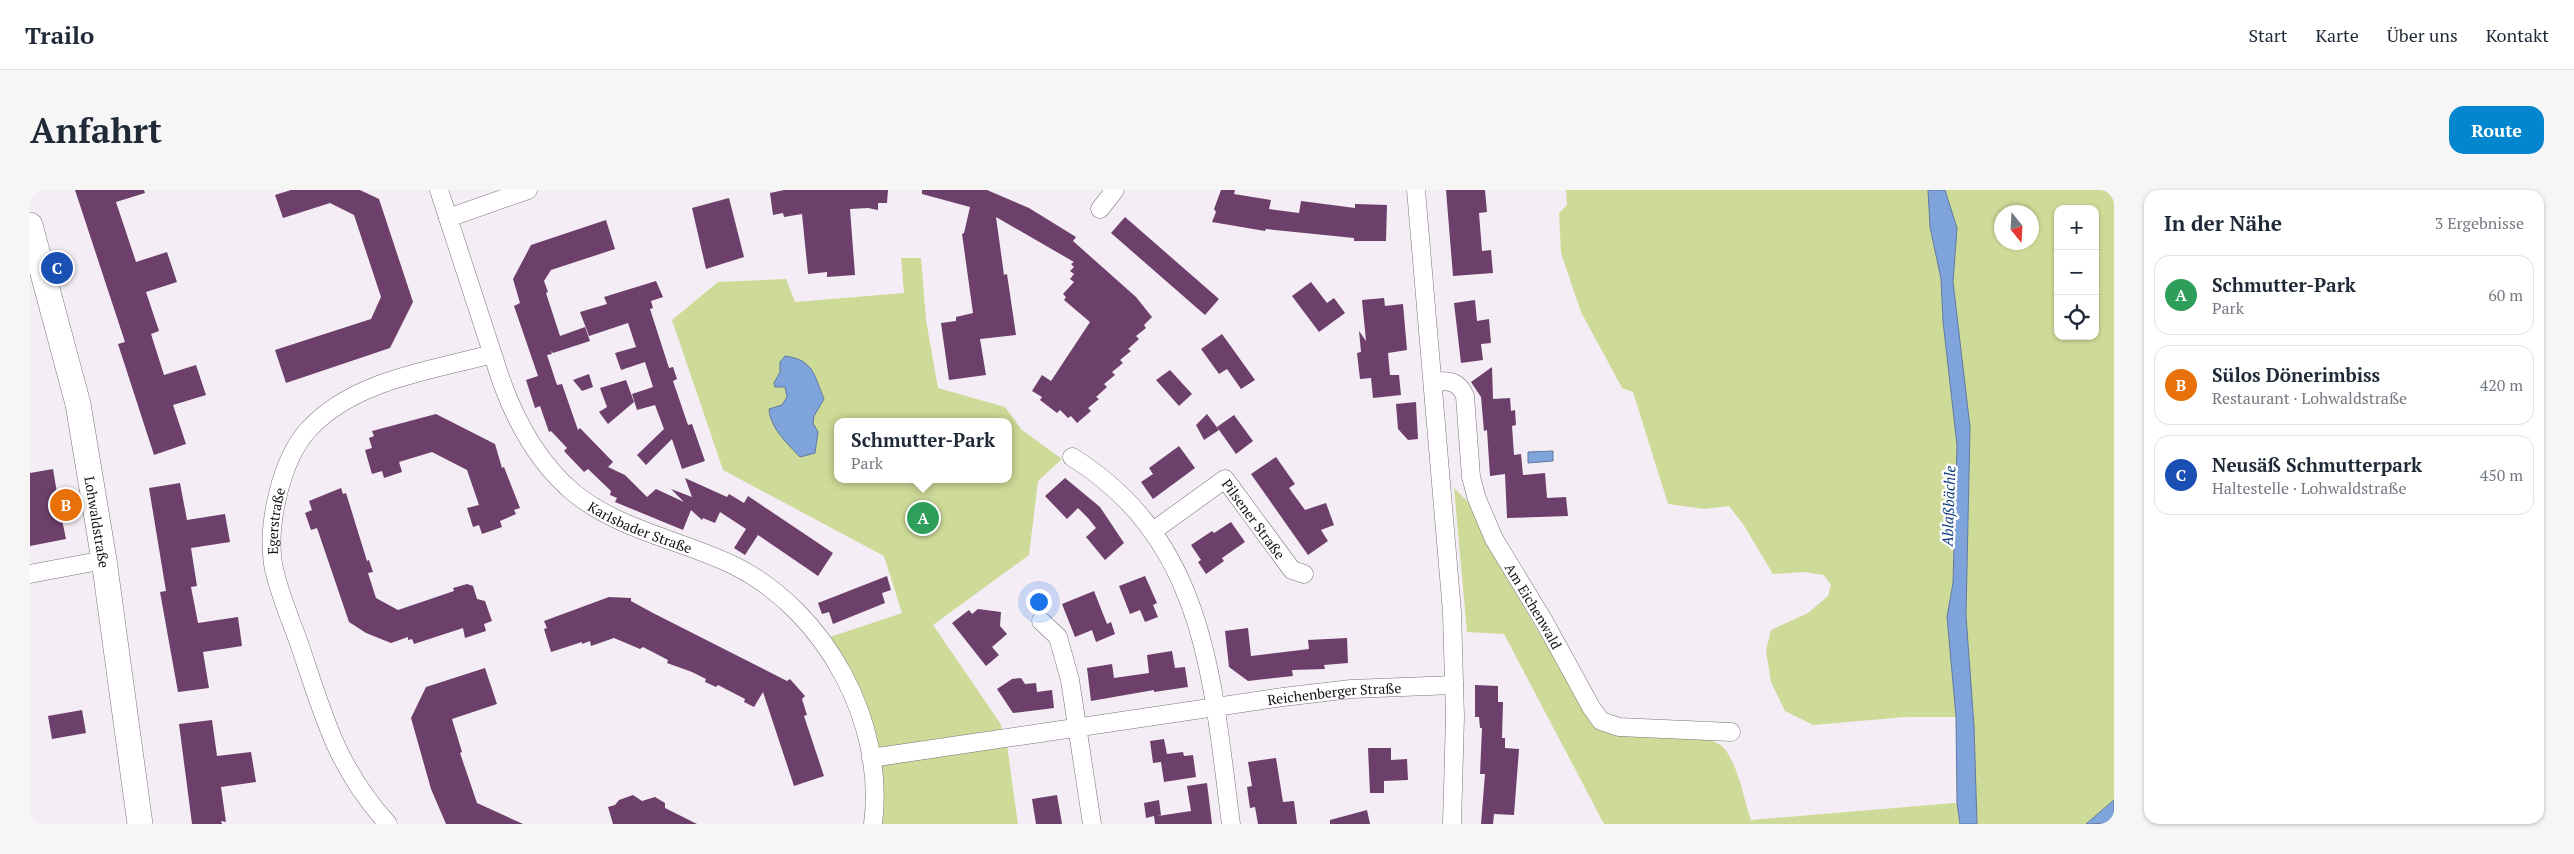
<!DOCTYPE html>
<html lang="de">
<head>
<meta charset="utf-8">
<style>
	body { margin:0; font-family:"PT Serif",serif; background:#f6f6f7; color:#1f2937 }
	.controls { position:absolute; right:15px; top:15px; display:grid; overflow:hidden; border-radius:10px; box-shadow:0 1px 4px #0004 }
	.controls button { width:45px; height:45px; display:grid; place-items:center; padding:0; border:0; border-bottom:1px solid #e0e1e3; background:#fff; color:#1f2937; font:25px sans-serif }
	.compass { position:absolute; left:1964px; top:15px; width:45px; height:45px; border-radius:50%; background:#fff; box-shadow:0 1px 4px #0004; rotate:162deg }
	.you { position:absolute; left:1008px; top:411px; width:18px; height:18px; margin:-12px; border:4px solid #fff; border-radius:50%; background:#1a73e8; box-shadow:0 0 0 8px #1a73e833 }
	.badge { display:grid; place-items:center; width:32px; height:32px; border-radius:50%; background:#0386cd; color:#fff; font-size:16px; font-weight:700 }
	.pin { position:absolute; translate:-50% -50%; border:2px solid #fff; box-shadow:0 1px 5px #0006 }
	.popup { position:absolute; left:804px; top:228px; width:178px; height:65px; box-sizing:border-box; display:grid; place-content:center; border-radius:10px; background:#fff; filter:drop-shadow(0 1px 4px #0005); font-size:16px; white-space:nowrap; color:#747a83 }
	.popup b { font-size:19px; color:#1f2937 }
	.popup::after { content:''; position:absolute; left:50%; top:100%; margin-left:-10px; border:10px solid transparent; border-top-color:#fff }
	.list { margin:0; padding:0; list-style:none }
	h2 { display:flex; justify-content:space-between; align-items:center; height:65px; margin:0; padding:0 20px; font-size:21px }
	h2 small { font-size:16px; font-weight:400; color:#747a83 }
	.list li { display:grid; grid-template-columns:32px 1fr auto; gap:15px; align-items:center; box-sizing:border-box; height:80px; margin:0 10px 10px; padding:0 10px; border:1px solid #e0e1e3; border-radius:15px }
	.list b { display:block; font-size:19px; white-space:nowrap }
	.list p { margin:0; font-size:16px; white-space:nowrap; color:#747a83 }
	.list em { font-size:16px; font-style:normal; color:#747a83 }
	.icon { flex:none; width:28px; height:28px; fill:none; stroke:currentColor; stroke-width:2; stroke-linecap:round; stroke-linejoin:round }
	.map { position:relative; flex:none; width:2084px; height:634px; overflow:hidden; border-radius:15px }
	header { display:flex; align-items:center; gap:30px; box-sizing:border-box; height:70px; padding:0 25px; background:#fff; border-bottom:1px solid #e0e1e3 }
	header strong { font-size:24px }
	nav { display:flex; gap:28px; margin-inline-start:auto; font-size:18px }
	.intro { display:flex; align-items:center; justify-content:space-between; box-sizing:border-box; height:120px; padding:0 30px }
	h1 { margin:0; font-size:35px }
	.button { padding:12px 22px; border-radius:15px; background:#0386cd; color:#fff; font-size:18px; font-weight:700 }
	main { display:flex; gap:30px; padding:0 30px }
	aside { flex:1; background:#fff; border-radius:15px; box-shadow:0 1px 4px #0004 }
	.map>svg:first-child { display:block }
	.green { fill:#ceda97; fill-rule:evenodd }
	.water { fill:#7fa4db; stroke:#5f789f }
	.building { fill:#6d3f6b }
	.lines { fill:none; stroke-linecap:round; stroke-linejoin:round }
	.street-casing { stroke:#7a737b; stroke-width:19 }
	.secondary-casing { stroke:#7a737b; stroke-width:26 }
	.street { stroke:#fff; stroke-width:18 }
	.secondary { stroke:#fff; stroke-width:25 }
	.labels { text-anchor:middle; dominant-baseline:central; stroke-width:5; stroke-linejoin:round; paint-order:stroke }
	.street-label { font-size:14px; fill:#141114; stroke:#fefdfe }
	.water-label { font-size:15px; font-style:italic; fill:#0a3a7a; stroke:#fefdfe }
</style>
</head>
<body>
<header>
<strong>Trailo</strong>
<nav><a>Start</a><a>Karte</a><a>Über uns</a><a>Kontakt</a></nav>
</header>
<div class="intro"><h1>Anfahrt</h1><a class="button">Route</a></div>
<main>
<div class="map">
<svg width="2084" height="634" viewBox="0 0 2084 634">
	<rect width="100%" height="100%" fill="#f5edf5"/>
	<!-- green -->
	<g class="green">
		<path d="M1536,0h362l2,37 11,52 2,42 14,124 -4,138 -6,34 9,100h-51l-92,8 -28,-14 -14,-29 -5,-31 5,-21 37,-17 20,-17 3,-11 -7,-10 -20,-3 -31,2 -30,-50 -14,-18 -25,3 -36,-5 -35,-112 -11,-4 -41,-76 -20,-59 -2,-40 8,-8z"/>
		<path d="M1915,0h169v610l-28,24h-109l-3,-98 -8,-110 4,-189 -17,-145 4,-54zM2028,19h37v127h-37zM1971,22h30v30h-30z"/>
		<path d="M871,68h20l5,62 12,68 67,19 17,23 40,29 -24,22 -9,74 -96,70 67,98 6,15 12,86h-145l-2,-66 -50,-118 81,-27 -18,-57 -161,-86 -51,-150 46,-38 68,-3 9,23 109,-9zM808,232h170v57h-170z"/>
		<path d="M1424,298l16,16 15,37 103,174c23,5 124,19 135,32 16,19 20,50 28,73l203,-17h3l3,21h-356l-100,-190 -37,-2z"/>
	</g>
	<!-- water -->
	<g class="water">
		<path d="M1898,0h17l12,38 -4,54 17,145 -4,189 8,110 3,98h-17l-3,-21 -1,-87 -9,-99 6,-34 4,-138 -14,-124 -2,-42 -11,-52z"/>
		<path d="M755,166c29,4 29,19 39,43l-10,17 -1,7 5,9 -3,21 -15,4c-12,-13 -30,-29 -31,-48l13,-4 5,-8 -2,-10h-10l-1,-4 6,-11v-10z"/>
		<path d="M1523,261v10l-25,2v-11z"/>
		<path d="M2084,610v23l-28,1z"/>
	</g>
	<!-- building -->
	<g class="building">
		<path d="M45,0h69l1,3 -29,9 20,60 31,-10 10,30 -31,10 13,39 -8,3 13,41 32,-10 10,30 -33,10 13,39 -32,11 -36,-111 7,-2z"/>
		<path d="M261,0h69l19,9 34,103 -23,46 -104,35 -11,-33 96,-31 10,-22 -27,-82 -24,-12 -47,15 -8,-23z"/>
		<path d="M754,0h104l-1,13h-9v7l-10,-2 -18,1 5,66 -28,2v-5l-19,2 -6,-60 -18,3 -1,-4 -10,2 -3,-22z"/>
		<path d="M892,0h65l42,18 47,29 -3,4 63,56 16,20 -8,8 2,3 -10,8 3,3 -11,10 3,2 -11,9 3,3 -11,9 3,3 -11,9 3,3 -11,10 3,2 -11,9 3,3 -14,12 -6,-7 -3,2 -8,-8 -3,3 -17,-13 2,-3 -10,-6 10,-16 9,6 39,-59 -26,-22 2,-3 -3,-3 11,-12 -4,-3 4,-5 -4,-3 4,-4 -3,-3 3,-2 -78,-45 8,58 3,-1 9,61 -36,4 6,36 -37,5 -8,-57 15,-2v-4l17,-4 -11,-79 2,-1 6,-26 -48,-13z"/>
		<path d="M1191,0h14l-1,4 37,6 -2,9 30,4 2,-12 54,7v-4l32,1 -1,36h-32v-3l-88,-9 -1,2 -53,-9 4,-10 -2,-3z"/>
		<path d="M1416,0h39l2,22 -8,1 3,38 9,-1 2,23 -40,3z"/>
		<path d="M699,8l15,59 -38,12 -14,-61z"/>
		<path d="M1095,27l94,82 -14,16 -94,-82z"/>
		<path d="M576,30l9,29 -64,21 -7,11 4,11 -2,1 14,43 25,-9 5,14 -37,12 -2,-2 1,3 -5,1 10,30 5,-1 16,46 2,-2 33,34 -5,5 17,8 22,22 9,-8 28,13 -13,-13 21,8 -7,-19 42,19 2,-3 15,9 4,-7 85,57 -15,23 -60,-41 -13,20 -11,-7 12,-19 -26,-17 -5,11 -12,-5 -1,2 -11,-10 -8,20 -68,-28 2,-4 -7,-3 1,-4 -23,-22 -4,3 -20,-21 3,-3 -16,-17 -2,1 -9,-26 -5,2 -9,-28 12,-4 -24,-70 6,-3 -7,-24 18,-34z"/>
		<path d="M626,91l7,16 -12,4 2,7 -3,1 19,59 4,-1 4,12 -4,2 15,44 4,-1 13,37 -23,8 -10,-30 -26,26 -9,-10 27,-26 -9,-24 -18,5 -5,-16 21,-7 -8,-25 -24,8 -6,-17 21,-6 -8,-24 -39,13 -9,-24 27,-8 -3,-7z"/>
		<path d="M1281,92l16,21 7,-5 11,15 -26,19 -27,-36z"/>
		<path d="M1354,108l1,8 18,-2 4,46 -19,3 2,22h9l2,20 -28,3 -2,-20 -11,1 -3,-26 4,-1 -2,-21 7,10 -4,-41z"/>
		<path d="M1445,110l2,21 12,-2 2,24 -10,1 2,16 -22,3 -7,-60z"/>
		<path d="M1192,144l33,46 -14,9 -14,-20 -8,5 -18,-25z"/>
		<path d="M1462,177l1,32 17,-1 1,13 4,-1 1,15 -4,1 2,29 7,-1 2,21 22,-2 2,25 19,-1 2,19 -61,2 -2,-44 -15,2 -3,-46 -3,1 -3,-34 -10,-15z"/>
		<path d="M1140,180l22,24 -13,12 -23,-26z"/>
		<path d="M559,184l4,13 -11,4 -9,-11z"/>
		<path d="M596,190l8,22 -26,22 -9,-12 8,-5 -7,-19z"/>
		<path d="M1386,212l2,37 -10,1 -10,-11 -2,-25z"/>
		<path d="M406,224l59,30 7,24 2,-1 16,41 -6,2 2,4 -16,7 2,6 -20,7 -3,-9 -6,2 -6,-19 12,-3 -12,-35 -35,-18 -33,10 3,10 -18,6 -2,-7 -10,3 -7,-24 7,-2 -3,-10 5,-2 -2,-5z"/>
		<path d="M1177,224l12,16 -15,10 -8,-15z"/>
		<path d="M1204,225l19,26 -17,13 -19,-27z"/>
		<path d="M1149,256l16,22 -42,31 -12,-17 12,-8 -4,-6z"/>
		<path d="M1246,267l19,27 -6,4 16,22 21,-7 8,22 -13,5 7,11 -20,14 -57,-81z"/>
		<path d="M23,279l5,30 11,-1 3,15 -11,2 5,24 -36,7v-73z"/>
		<path d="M1035,288l35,29 24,36 -19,17 -19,-23 10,-9 -8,-10 -10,-10 -11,11 -22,-23z"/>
		<path d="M150,293l7,37 38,-6 5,28 -39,6 6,38 -6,1 7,36 40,-6 4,29 -39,6 6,36 -31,4 -18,-100 6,-1 -17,-103z"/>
		<path d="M311,298l2,6 3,-1 21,68 2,-1 4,12 -5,1 8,25 22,12 56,-19 -1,-3 14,-4 6,2 4,13 8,2 7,20 -8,3 2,7 -21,7 -2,-10 -49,16 -2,-5 -4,1v-3l-17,6 -25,-10 -17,-11 -32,-94 -6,2 -6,-17 7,-3 -3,-9z"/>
		<path d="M1201,332l14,20 -23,16 2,3 -18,13 -8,-12 3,-2 -10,-15 21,-14 2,2z"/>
		<path d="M857,386l4,14 -9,3 3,10 -52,21 -4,-12 -7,2 -4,-11z"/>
		<path d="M1115,386l12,27 -4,2 5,12 -13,5 -5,-12 -10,4 -11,-28z"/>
		<path d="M1064,401l13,33 4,-2 4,12 -19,8 -4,-12 -17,7 -13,-33z"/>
		<path d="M579,407l22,1v3l22,12 134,68 3,-2 15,17 -3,3 5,16 -3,1 20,60 -30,10 -31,-94 -9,15 -10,-5 1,-3 -27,-14 -2,2 -11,-5 1,-3 -14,-7 -25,-9 1,-3 -25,-13 -3,2 -26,-11 -23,8 -1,-5 -8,3v-2l-31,10 -7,-23 3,-1 -3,-7z"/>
		<path d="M948,419l23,3 -1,14 7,8 -15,13 7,8 -13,11 -34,-43 17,-13 3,4z"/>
		<path d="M1218,438l3,28 58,-7 -1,-9 39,-2 1,25 -24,2 1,4 -33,1 1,6 -45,5 -19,-14 -4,-36z"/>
		<path d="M1142,461l3,17 10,-1 3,20 -34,5v-2l-63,11 -4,-33 25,-4 2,14 35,-5 -2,-18z"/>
		<path d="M455,478l12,36 -45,15 10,33 -2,1 17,50 46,21h-77l-15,-35 -20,-71 15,-31z"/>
		<path d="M991,488l4,6 11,-1 1,9 15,-2 2,18 -41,5 -16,-24 15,-10z"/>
		<path d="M1445,495l23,1v16h5l-1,36h3v10l14,1 -5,66 -20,-1 -1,10h-12l4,-50h-5l2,-46h-2l-1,-11h-4z"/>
		<path d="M52,520l4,23 -34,6 -4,-23z"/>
		<path d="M182,530l5,36 34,-4 5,30 -35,5 5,35 -5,-1 1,3h-30l-13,-100z"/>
		<path d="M1134,549l3,15 16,-2 1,4 9,-1 3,22 -32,5 -3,-20 -8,1 -3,-22z"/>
		<path d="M1338,558h23v12l16,-1 1,21 -24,1v12h-14z"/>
		<path d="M1246,568l7,44 11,-1 3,23h-39l-3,-17 -5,1 -3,-21 5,-1 -4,-24z"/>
		<path d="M1177,593l5,41h-57l-1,-8 -8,2 -2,-15 15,-3 2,15 -3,1 33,-5 -4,-25z"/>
		<path d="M603,605l9,6 13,-4 10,6v5l32,16h-84l-5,-17 7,-2 4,-5z"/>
		<path d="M1027,605l5,29h-26l-4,-25z"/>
		<path d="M1337,620l3,14h-40v-4z"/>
	</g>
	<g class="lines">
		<defs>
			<g id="street">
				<path id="s1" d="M409,0l62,190c15,42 38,84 73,113 47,38 108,47 161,73 91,46 151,157 138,258"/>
				<path d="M1386,0l36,422 3,105 -3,107"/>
				<path d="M1070,19l15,-19"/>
				<path d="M418,28l80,-28"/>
				<path id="s2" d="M1403,191c16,0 25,-1 32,15l6,81 6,22 17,40 51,84 46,84 10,14 18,6 112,5"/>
				<path d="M1042,267c136,85 140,225 159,367"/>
				<path id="s3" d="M1123,341l72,-52 67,91 12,4"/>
				<path d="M0,384l74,-14"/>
				<path d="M1011,431l17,16 12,43 22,144"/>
				<path id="s4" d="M841,568l412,-61 68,-8 103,-4"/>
				<path id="s5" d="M358,634c-52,-57 -65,-110 -89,-181 -9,-25 -21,-52 -26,-79 -6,-40 8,-105 36,-135 45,-49 121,-58 183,-75"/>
			</g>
			<g id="secondary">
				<path id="s6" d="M0,35l48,179 26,156 36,264"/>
			</g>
		</defs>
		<!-- street casing -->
		<use href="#street" class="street-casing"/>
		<!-- secondary casing -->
		<use href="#secondary" class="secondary-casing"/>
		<!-- street -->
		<use href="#street" class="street"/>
		<!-- secondary -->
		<use href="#secondary" class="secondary"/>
	</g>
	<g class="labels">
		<!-- street labels -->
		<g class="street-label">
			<text stroke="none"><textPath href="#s5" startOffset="330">Egerstraße</textPath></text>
			<text stroke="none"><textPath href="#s6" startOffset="305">Lohwaldstraße</textPath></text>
			<text stroke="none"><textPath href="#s3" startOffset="138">Pilsener Straße</textPath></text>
			<text stroke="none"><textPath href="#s1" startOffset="411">Karlsbader Straße</textPath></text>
			<text stroke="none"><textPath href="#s2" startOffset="264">Am Eichenwald</textPath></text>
			<text stroke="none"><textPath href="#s4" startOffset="468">Reichenberger Straße</textPath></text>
		</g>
		<!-- water labels -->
		<g class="water-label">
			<text transform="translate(1918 316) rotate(-88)">Ablaßbächle</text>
		</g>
	</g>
</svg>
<div class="controls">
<button>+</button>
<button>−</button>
<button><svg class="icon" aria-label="locate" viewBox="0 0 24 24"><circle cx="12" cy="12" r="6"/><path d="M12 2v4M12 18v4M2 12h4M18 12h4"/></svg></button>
</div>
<svg class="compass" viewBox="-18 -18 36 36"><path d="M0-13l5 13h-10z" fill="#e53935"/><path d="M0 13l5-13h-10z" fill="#747a83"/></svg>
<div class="you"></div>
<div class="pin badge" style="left:893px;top:328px;background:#2e9e5b">A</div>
<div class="popup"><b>Schmutter-Park</b>Park</div>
<div class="pin badge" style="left:36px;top:315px;background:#e8710a">B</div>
<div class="pin badge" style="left:27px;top:78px;background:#1a4fb4">C</div>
</div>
<aside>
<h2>In der Nähe<small>3 Ergebnisse</small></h2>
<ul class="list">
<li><span class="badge" style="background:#2e9e5b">A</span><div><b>Schmutter-Park</b><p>Park</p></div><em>60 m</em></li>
<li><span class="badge" style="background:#e8710a">B</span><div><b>Sülos Dönerimbiss</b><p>Restaurant · Lohwaldstraße</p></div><em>420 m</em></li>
<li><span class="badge" style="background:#1a4fb4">C</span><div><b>Neusäß Schmutterpark</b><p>Haltestelle · Lohwaldstraße</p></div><em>450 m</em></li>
</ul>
</aside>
</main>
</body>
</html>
